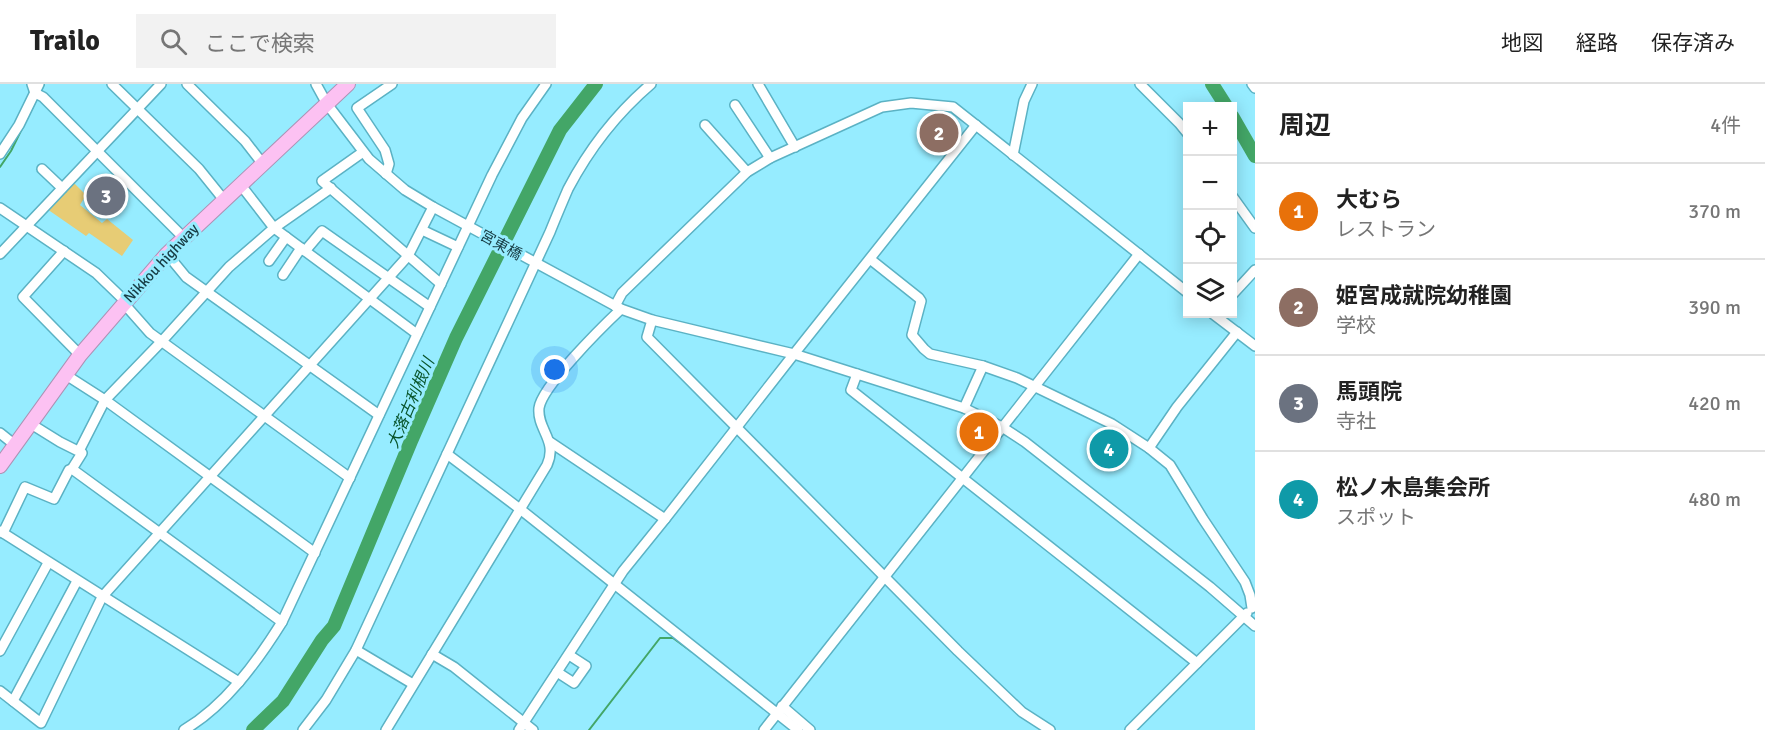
<!DOCTYPE html>
<html lang="ja">
<head>
<meta charset="utf-8">
<style>
	body { margin:0; font-family:Signika,"Noto Sans JP",sans-serif; background:#f2f2f2; color:#222 }
	.controls { position:absolute; right:18px; top:18px; display:grid; overflow:hidden; border-radius:0px; box-shadow:0 3px 15px #0003 }
	.controls button { width:54px; height:54px; display:grid; place-items:center; padding:0; border:0; border-bottom:2px solid #e0e0e0; background:#fff; color:#222; font:30px sans-serif }
	.you { position:absolute; left:555px; top:286px; width:21px; height:21px; margin:-15px; border:4px solid #fff; border-radius:50%; background:#1a73e8; box-shadow:0 0 0 9px #1a73e833 }
	.badge { display:grid; place-items:center; width:39px; height:39px; border-radius:50%; background:#0f766e; color:#fff; font-size:20px; font-weight:700 }
	.pin { position:absolute; translate:-50% -50%; border:3px solid #fff; box-shadow:0 2px 6px #0006 }
	.list { margin:0; padding:0; list-style:none }
	h2 { display:flex; justify-content:space-between; align-items:center; height:78px; margin:0; padding:0 24px; font-size:26px }
	h2 small { font-size:20px; font-weight:400; color:#767676 }
	.list li { display:grid; grid-template-columns:39px 1fr auto; gap:18px; align-items:center; box-sizing:border-box; height:96px; padding:0 24px; border-top:2px solid #e0e0e0 }
	.list b { display:block; font-size:22px; white-space:nowrap }
	.list p { margin:0; font-size:20px; white-space:nowrap; color:#767676 }
	.list em { font-size:20px; font-style:normal; color:#767676 }
	.icon { flex:none; width:33px; height:33px; fill:none; stroke:currentColor; stroke-width:2; stroke-linecap:round; stroke-linejoin:round }
	.map { position:relative; flex:none; width:1255px; height:646px; overflow:hidden }
	header { display:flex; align-items:center; gap:36px; box-sizing:border-box; height:84px; padding:0 30px; background:#fff; border-bottom:2px solid #e0e0e0 }
	header strong { font-size:28px }
	nav { display:flex; gap:33px; margin-inline-start:auto; font-size:21px }
	.search { width:420px; height:54px; background:#f2f2f2; display:flex; align-items:center; gap:15px; box-sizing:border-box; padding:0 21px; border-radius:0px; color:#767676; font-size:22px }
	main { display:flex }
	aside { flex:1; background:#fff }
	.map>svg:first-child { display:block }
	.green { fill:#e7cc75 }
	.lines { fill:none; stroke-linecap:round; stroke-linejoin:round }
	.stream { stroke:#43a667; stroke-width:2 }
	.river { stroke:#43a667; stroke-width:14 }
	.minor-casing { stroke:#5bb2c4; stroke-width:12 }
	.highway-casing { stroke:#ac92b5; stroke-width:16 }
	.minor { stroke:#fff; stroke-width:9 }
	.highway { stroke:#fcc1f2; stroke-width:14 }
	.labels { text-anchor:middle; dominant-baseline:central; stroke-width:6; stroke-linejoin:round; paint-order:stroke }
	.street-label { font-size:15px; fill:#173c44; stroke:#96ecff }
	.water-label { font-size:16px; font-style:italic; fill:#08542b; stroke:#96ecff }
</style>
</head>
<body>
<header>
<strong>Trailo</strong>
<div class="search"><svg class="icon" aria-label="search" viewBox="0 0 24 24"><circle cx="10" cy="10" r="6"/><path d="M15 15l6 6"/></svg>ここで検索</div>
<nav><a>地図</a><a>経路</a><a>保存済み</a></nav>
</header>
<main>
<div class="map">
<svg width="1255" height="646" viewBox="0 0 1255 646">
	<rect width="100%" height="100%" fill="#96ecff"/>
	<!-- green -->
	<path class="green" d="M73,98l13,13 -6,10 22,18 5,-4 26,21 -11,16 -33,-23 -3,3 -39,-27z"/>
	<g class="lines">
		<!-- stream -->
		<g class="stream">
			<path d="M40,9l4,-9"/>
			<path d="M0,83l11,-16 26,-53"/>
			<path d="M589,646l71,-92h13l19,14"/>
		</g>
		<!-- river -->
		<g class="river">
			<path d="M1212,0l14,22"/>
			<path d="M1232,32l23,40"/>
			<path d="M253,646l30,-29 39,-61 12,-14 77,-185 45,-103 104,-208 36,-46"/>
		</g>
		<defs>
			<g id="minor">
				<path d="M32,0l3,9 8,4 140,140"/>
				<path d="M112,0l87,85 25,31"/>
				<path d="M187,0l58,57 17,22"/>
				<path d="M316,0l11,20 42,55 36,31 28,17 188,102 31,11 142,34 170,54 38,19 23,15 185,145 45,39"/>
				<path d="M758,0l37,63"/>
				<path d="M1140,0l39,39 9,11"/>
				<path d="M1252,0l3,4"/>
				<path d="M735,21l35,53"/>
				<path d="M705,41l42,47"/>
				<path d="M363,68l-41,29 119,103"/>
				<path d="M0,70l19,-29 20,-41"/>
				<path d="M1013,71l11,-54 8,-17"/>
				<path d="M42,85l20,19"/>
				<path d="M386,90l3,-10 -4,-14 -28,-42 35,-24"/>
				<path d="M240,100l34,44 143,106"/>
				<path d="M1232,112l23,32"/>
				<path d="M0,124l96,65 29,28 2,6 23,26 200,145"/>
				<path d="M422,146l36,17"/>
				<path d="M64,167l-41,46 57,58"/>
				<path d="M305,167l17,-20 108,76"/>
				<path d="M0,170l161,-170"/>
				<path d="M167,170l19,23 193,138"/>
				<path d="M870,175l49,39 2,3 -9,34 12,14 6,5 53,12 34,12 95,46 37,24 21,17 33,54 42,63 5,13 2,13"/>
				<path d="M269,177l17,-24"/>
				<path d="M283,191l18,-27"/>
				<path d="M1232,211l23,-25"/>
				<path d="M615,222l7,-13 125,-121 23,-14 112,-51 29,-4 42,4 235,186"/>
				<path d="M1213,230l42,32"/>
				<path d="M652,236l-5,17 311,314 64,61 28,18"/>
				<path d="M857,290l-6,16 346,273"/>
				<path d="M66,291l39,25 210,153"/>
				<path d="M964,324l19,-42"/>
				<path d="M31,340l29,18 22,11 -10,16 210,153"/>
				<path d="M0,349l15,12"/>
				<path d="M550,358l115,77"/>
				<path d="M1149,364l28,-41 60,-75"/>
				<path d="M79,367l26,-51 57,-59 67,-74 45,-39 57,-40"/>
				<path d="M447,370l73,55 278,221"/>
				<path d="M0,447l239,151"/>
				<path d="M3,449l22,-46 29,12 15,-29 3,-1"/>
				<path d="M356,566l57,34"/>
				<path d="M0,567l48,-88"/>
				<path d="M432,570l22,13 79,63"/>
				<path d="M557,588l17,11 12,-17 -17,-11"/>
				<path d="M0,607l41,32 61,-126 306,-341 25,-49"/>
				<path d="M13,617l64,-120"/>
				<path d="M782,622l28,24"/>
				<path d="M184,646c41,-24 73,-68 98,-108l210,-447 30,-57 24,-34"/>
				<path d="M303,646l23,-30 30,-50 194,-418c6,-15 12,-29 18,-43 21,-40 49,-76 83,-105"/>
				<path d="M386,646l161,-265c11,-25 -10,-35 -8,-57 3,-22 64,-82 82,-99"/>
				<path d="M519,646l104,-159 42,-52 129,-165 182,-229"/>
				<path d="M764,646l375,-476"/>
				<path d="M1130,646l117,-117"/>
			</g>
			<path id="highway" d="M0,382l80,-111 87,-101 181,-170"/>
		</defs>
		<!-- minor casing -->
		<use href="#minor" class="minor-casing"/>
		<!-- highway casing -->
		<use href="#highway" class="highway-casing"/>
		<!-- minor -->
		<use href="#minor" class="minor"/>
		<!-- highway -->
		<use href="#highway" class="highway"/>
	</g>
	<g class="labels">
		<!-- street labels -->
		<g class="street-label">
			<text transform="translate(501 161) rotate(29)">宮東橋</text>
			<text transform="translate(161 179) rotate(-47)">Nikkou highway</text>
		</g>
		<!-- water labels -->
		<g class="water-label">
			<text transform="translate(411 319) rotate(-67)">大落古利根川</text>
		</g>
	</g>
</svg>
<div class="controls">
<button>+</button>
<button>−</button>
<button><svg class="icon" aria-label="locate" viewBox="0 0 24 24"><circle cx="12" cy="12" r="6"/><path d="M12 2v4M12 18v4M2 12h4M18 12h4"/></svg></button>
<button><svg class="icon" aria-label="layers" viewBox="0 0 24 24"><path d="M12 4l9 5-9 5-9-5zM3 14l9 5 9-5"/></svg></button>
</div>
<div class="you"></div>
<div class="pin badge" style="left:979px;top:348px;background:#e8710a">1</div>
<div class="pin badge" style="left:939px;top:49px;background:#8d6e63">2</div>
<div class="pin badge" style="left:106px;top:112px;background:#6b7280">3</div>
<div class="pin badge" style="left:1109px;top:365px;background:#0f9aa8">4</div>
</div>
<aside>
<h2>周辺<small>4件</small></h2>
<ul class="list">
<li><span class="badge" style="background:#e8710a">1</span><div><b>大むら</b><p>レストラン</p></div><em>370 m</em></li>
<li><span class="badge" style="background:#8d6e63">2</span><div><b>姫宮成就院幼稚園</b><p>学校</p></div><em>390 m</em></li>
<li><span class="badge" style="background:#6b7280">3</span><div><b>馬頭院</b><p>寺社</p></div><em>420 m</em></li>
<li><span class="badge" style="background:#0f9aa8">4</span><div><b>松ノ木島集会所</b><p>スポット</p></div><em>480 m</em></li>
</ul>
</aside>
</main>
</body>
</html>
